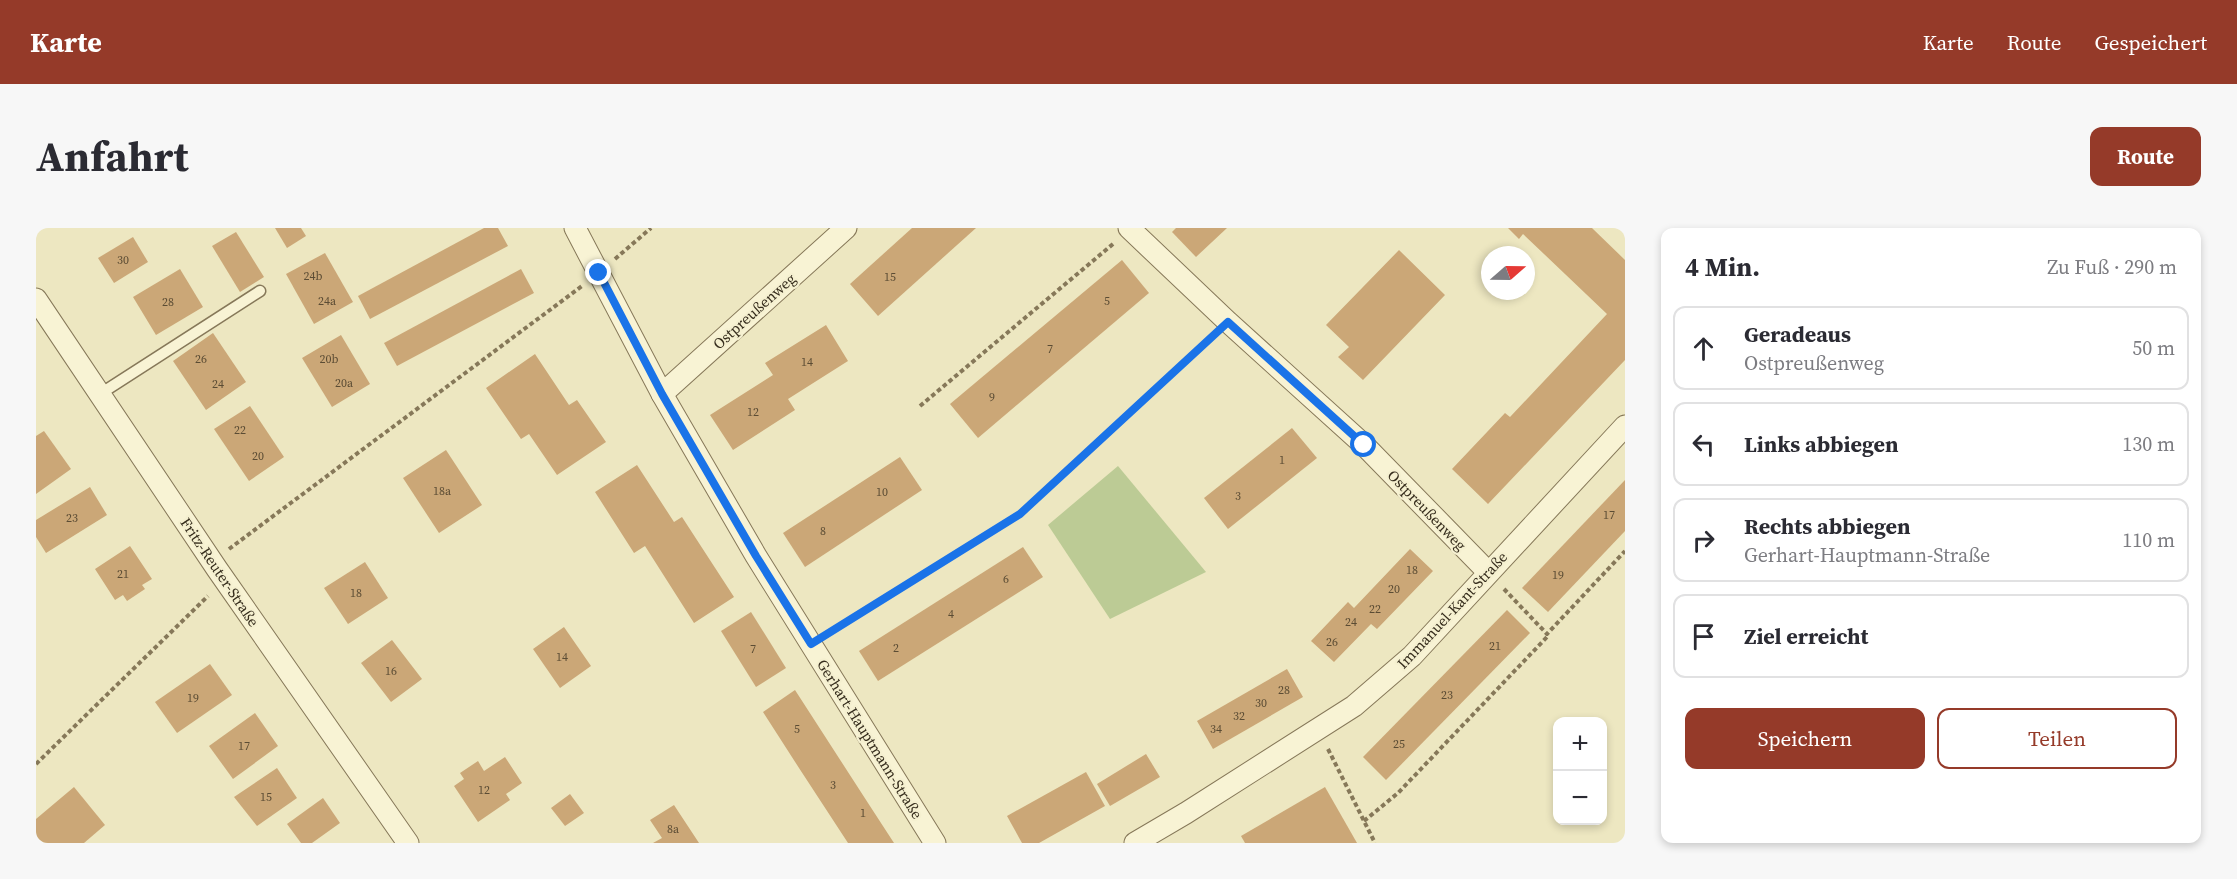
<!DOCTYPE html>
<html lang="de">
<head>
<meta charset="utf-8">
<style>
	body { margin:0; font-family:"Source Serif 4",serif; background:#f7f7f7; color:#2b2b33 }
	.controls { position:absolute; right:18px; bottom:18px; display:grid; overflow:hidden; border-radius:12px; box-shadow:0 3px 9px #0003 }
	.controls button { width:54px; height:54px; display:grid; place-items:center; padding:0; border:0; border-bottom:2px solid #e1e1e2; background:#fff; color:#2b2b33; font:30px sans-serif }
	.compass { position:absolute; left:1445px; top:18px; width:54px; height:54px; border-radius:50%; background:#fff; box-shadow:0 3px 9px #0003; rotate:70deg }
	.stop { position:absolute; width:18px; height:18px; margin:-14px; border:4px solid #1a73e8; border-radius:50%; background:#fff }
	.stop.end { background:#1a73e8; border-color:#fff; box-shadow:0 2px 6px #0008 }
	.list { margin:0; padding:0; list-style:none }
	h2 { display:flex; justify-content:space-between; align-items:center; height:78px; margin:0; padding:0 24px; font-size:26px }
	h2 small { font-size:20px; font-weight:400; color:#7c7c81 }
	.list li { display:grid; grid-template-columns:39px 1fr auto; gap:18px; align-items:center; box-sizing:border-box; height:84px; margin:0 12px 12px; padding:0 12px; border:2px solid #e1e1e2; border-radius:12px }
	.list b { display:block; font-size:22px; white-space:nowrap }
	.list p { margin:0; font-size:20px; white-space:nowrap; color:#7c7c81 }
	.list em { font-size:20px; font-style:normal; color:#7c7c81 }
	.actions { display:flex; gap:12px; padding:18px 24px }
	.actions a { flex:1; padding:14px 0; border:2px solid #953a29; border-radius:12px; text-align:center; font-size:21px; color:#953a29 }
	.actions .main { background:#953a29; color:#fff }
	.icon { flex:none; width:33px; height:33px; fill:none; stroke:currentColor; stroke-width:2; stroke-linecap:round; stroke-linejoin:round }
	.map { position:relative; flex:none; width:1589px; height:615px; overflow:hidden; border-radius:12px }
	header { display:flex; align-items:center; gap:36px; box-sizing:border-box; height:84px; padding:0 30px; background:#953a29; color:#fff }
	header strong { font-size:28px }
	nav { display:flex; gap:33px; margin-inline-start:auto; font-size:21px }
	.intro { display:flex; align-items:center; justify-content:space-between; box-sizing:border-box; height:144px; padding:0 36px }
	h1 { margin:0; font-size:42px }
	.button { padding:15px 27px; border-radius:12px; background:#953a29; color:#fff; font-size:21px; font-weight:700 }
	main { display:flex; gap:36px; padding:0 36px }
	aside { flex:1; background:#fff; border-radius:12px; box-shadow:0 3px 9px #0003 }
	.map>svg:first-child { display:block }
	.green { fill:#bccb95 }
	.building { fill:#cba777 }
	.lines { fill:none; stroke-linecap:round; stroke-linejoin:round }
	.service-casing { stroke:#867859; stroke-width:13 }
	.minor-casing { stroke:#867859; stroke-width:23 }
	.path { stroke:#867859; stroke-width:4; stroke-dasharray:4.5 3; stroke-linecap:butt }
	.service { stroke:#f8f3d4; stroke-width:10 }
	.minor { stroke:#f8f3d4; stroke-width:21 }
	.route { stroke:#1a73e8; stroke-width:8 }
	.labels { text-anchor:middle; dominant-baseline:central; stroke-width:4.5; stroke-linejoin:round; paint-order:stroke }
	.number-label { font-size:12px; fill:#5b4c34 }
	.street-label { font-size:15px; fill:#362d1d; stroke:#f5f0d0 }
</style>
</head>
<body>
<header>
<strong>Karte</strong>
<nav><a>Karte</a><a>Route</a><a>Gespeichert</a></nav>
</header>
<div class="intro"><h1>Anfahrt</h1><a class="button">Route</a></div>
<main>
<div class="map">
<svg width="1589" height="615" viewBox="0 0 1589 615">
	<rect width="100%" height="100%" fill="#ede7c1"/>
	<!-- green -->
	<path class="green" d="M1082,238l88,106 -96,47 -62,-94z"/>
	<!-- building -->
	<g class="building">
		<path d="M239,0h26l5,8 -19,12z"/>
		<path d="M448,0h14l10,18 -138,73 -12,-23z"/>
		<path d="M876,0h64l-98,88 -28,-32z"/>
		<path d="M1140,0h51l-31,29 -24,-25z"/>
		<path d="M1472,0h84l33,32v100l-137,144 -36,-35 53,-56 5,4 97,-103 -84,-80 -4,5z"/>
		<path d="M200,4l28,45 -24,15 -28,-46z"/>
		<path d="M97,9l15,25 -34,21 -16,-25z"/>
		<path d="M1363,22l46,45 -82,85 -25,-23 11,-10 -23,-22z"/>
		<path d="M289,25l28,49 -39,22 -28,-50z"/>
		<path d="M1086,32l27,33 -171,145 -28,-34z"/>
		<path d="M144,41l23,38 -47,28 -23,-38z"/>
		<path d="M485,41l13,24 -137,73 -13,-23z"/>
		<path d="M790,97l22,36 -60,38 7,11 -62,40 -23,-35 63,-40 -8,-12z"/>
		<path d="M177,105l33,49 -40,28 -33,-49z"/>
		<path d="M305,107l29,49 -38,23 -30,-49z"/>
		<path d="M499,126l34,51 8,-5 29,42 -49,33 -28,-41 -8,5 -35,-51z"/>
		<path d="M214,178l34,51 -35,24 -35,-52z"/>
		<path d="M1256,200l25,30 -89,71 -24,-31z"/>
		<path d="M8,203l27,38 -35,25v-58z"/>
		<path d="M410,222l36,55 -43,28 -36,-55z"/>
		<path d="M864,229l22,33 -117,77 -22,-34z"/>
		<path d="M601,237l37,57 8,-5 52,80 -40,26 -49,-77 -11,7 -39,-61z"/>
		<path d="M1589,252v51l-77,81 -26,-24z"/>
		<path d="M54,259l17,28 -61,38 -10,-16v-17z"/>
		<path d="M94,318l22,33 -10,6 3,4 -18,12 -4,-6 -8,5 -20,-31z"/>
		<path d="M987,319l20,30 -165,104 -19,-30z"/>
		<path d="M1374,321l23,22 -56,58 -6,-5 -37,38 -23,-21 37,-39 6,6z"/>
		<path d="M329,334l23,36 -40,26 -24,-36z"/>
		<path d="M1471,382l23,23 -144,147 -23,-23z"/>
		<path d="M715,384l35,56 -30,19 -35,-56z"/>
		<path d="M528,399l27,39 -31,22 -27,-39z"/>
		<path d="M356,412l30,39 -31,23 -30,-39z"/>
		<path d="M174,436l22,31 -55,38 -22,-31z"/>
		<path d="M1251,441l16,28 -90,52 -16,-28z"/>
		<path d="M759,462l73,113 26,40h-46l-49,-75 -36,-56z"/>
		<path d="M219,485l23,33 -45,33 -24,-33z"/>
		<path d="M1110,526l14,23 -50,29 -13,-22z"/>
		<path d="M469,529l17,26 -16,11 4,6 -32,22 -24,-36 10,-7 -4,-6 18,-12 6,10z"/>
		<path d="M241,540l20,30 -40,28 -23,-29z"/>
		<path d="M1050,544l19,34 -66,37h-17l-15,-27z"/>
		<path d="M38,559l31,38 -21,18h-48v-24z"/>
		<path d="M1289,559l32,56h-112l-4,-7z"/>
		<path d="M534,566l14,19 -19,13 -14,-18z"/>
		<path d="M287,570l17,25 -28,20h-11l-14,-19z"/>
		<path d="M638,577l25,38h-46l9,-5 -12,-18z"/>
	</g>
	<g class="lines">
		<defs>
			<path id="service" d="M64,166l160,-103"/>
			<g id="minor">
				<path d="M539,0l87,166 94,162 179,287"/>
				<path d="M1093,0l99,94 136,123 124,127"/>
				<path d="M0,71l181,270 191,274"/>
				<path d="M626,166l184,-166"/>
				<path d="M1099,615l51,-30 168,-107 58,-50 213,-230"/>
			</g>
		</defs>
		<!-- service casing -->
		<use href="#service" class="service-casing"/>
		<!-- minor casing -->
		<use href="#minor" class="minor-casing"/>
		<!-- path -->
		<g class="path">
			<path d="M579,31l36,-31"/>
			<path d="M884,178l193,-162"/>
			<path d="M193,321l353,-263"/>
			<path d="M1468,361l43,45 78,-83"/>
			<path d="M794,404l190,-118 191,-177"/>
			<path d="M1292,521l47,94"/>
			<path d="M0,536l172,-168"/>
			<path d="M1328,593l34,-28 149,-156v-3"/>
		</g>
		<!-- service -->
		<use href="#service" class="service"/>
		<!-- minor -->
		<use href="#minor" class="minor"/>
	</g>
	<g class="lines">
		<!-- route -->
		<path class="route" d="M563,45l63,121 94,162 55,88 209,-130 208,-192 136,123"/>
	</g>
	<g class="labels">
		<!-- number labels -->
		<g class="number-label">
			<text x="87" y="32">30</text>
			<text x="277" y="48">24b</text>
			<text x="854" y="49">15</text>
			<text x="291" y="73">24a</text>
			<text x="1071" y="73">5</text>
			<text x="132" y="74">28</text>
			<text x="1014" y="121">7</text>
			<text x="165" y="131">26</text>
			<text x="293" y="131">20b</text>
			<text x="771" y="134">14</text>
			<text x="308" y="155">20a</text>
			<text x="182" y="156">24</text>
			<text x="956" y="169">9</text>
			<text x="717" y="184">12</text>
			<text x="204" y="202">22</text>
			<text x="222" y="228">20</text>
			<text x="1246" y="232">1</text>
			<text x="406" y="263">18a</text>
			<text x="846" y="264">10</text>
			<text x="1202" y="268">3</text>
			<text x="1573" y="287">17</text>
			<text x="36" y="290">23</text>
			<text x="787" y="303">8</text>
			<text x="1376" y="342">18</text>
			<text x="87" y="346">21</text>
			<text x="1522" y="347">19</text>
			<text x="970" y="351">6</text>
			<text x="1358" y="361">20</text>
			<text x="320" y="365">18</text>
			<text x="1339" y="381">22</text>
			<text x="915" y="386">4</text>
			<text x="1315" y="394">24</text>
			<text x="1296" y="414">26</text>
			<text x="1459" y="418">21</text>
			<text x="860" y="420">2</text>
			<text x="717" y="421">7</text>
			<text x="526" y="429">14</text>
			<text x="355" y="443">16</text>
			<text x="1248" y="462">28</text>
			<text x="1411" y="467">23</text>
			<text x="157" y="470">19</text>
			<text x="1225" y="475">30</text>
			<text x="1203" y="488">32</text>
			<text x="761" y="501">5</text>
			<text x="1180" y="501">34</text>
			<text x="1363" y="516">25</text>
			<text x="208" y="518">17</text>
			<text x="797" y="557">3</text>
			<text x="448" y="562">12</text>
			<text x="230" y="569">15</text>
			<text x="827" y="585">1</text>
			<text x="637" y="601">8a</text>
		</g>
		<!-- street labels -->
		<g class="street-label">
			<text transform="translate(718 83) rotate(-42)">Ostpreußenweg</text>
			<text transform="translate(1391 282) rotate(46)">Ostpreußenweg</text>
			<text transform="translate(184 344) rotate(56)">Fritz-Reuter-Straße</text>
			<text transform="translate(1416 382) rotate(-47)">Immanuel-Kant-Straße</text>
			<text transform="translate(834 511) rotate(58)">Gerhart-Hauptmann-Straße</text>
		</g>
	</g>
</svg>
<div class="controls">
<button>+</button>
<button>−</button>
</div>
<svg class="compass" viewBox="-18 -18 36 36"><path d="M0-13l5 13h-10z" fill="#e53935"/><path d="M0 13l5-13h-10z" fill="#7c7c81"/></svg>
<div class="stop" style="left:1328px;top:217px"></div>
<div class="stop end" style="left:563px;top:45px"></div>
</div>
<aside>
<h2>4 Min.<small>Zu Fuß · 290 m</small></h2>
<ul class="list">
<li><svg class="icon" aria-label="ahead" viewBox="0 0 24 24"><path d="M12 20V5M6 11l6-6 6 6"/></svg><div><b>Geradeaus</b><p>Ostpreußenweg</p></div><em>50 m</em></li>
<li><svg class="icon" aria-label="left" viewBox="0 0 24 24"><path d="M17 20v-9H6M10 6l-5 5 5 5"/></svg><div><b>Links abbiegen</b></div><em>130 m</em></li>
<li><svg class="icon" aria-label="right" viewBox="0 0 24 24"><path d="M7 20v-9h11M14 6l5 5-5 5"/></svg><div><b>Rechts abbiegen</b><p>Gerhart-Hauptmann-Straße</p></div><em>110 m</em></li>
<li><svg class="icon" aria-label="arrive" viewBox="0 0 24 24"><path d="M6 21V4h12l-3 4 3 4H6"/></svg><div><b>Ziel erreicht</b></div></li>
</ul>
<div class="actions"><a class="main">Speichern</a><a>Teilen</a></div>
</aside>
</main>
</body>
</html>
